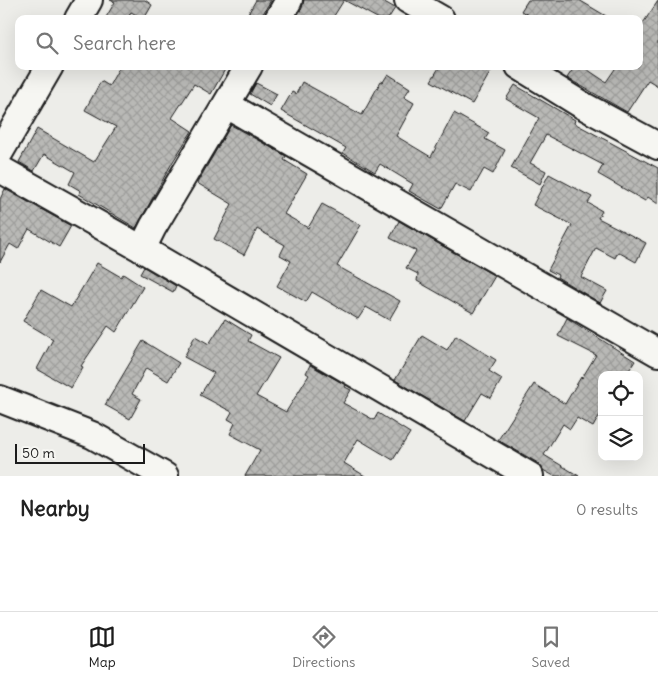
<!DOCTYPE html>
<html lang="en">
<head>
<meta charset="utf-8">
<style>
	body { margin:0; font-family:Delius,sans-serif; background:#f2f2f2; color:#222 }
	.controls { position:absolute; right:15px; bottom:15px; display:grid; overflow:hidden; border-radius:10px; box-shadow:0 5px 20px #0002 }
	.controls button { width:45px; height:45px; display:grid; place-items:center; padding:0; border:0; border-bottom:1px solid #e0e0e0; background:#fff; color:#222; font:25px sans-serif }
	.scale { position:absolute; left:15px; bottom:12px; width:130px; box-sizing:border-box; padding-left:5px; border:2px solid #1c1c1c; border-top:0; font-size:14px; line-height:18px; white-space:nowrap; color:#1c1c1c; -webkit-text-stroke:4px #f6f6f2; paint-order:stroke }
	.list { margin:0; padding:0; list-style:none }
	h2 { display:flex; justify-content:space-between; align-items:center; height:65px; margin:0; padding:0 20px; font-size:21px }
	h2 small { font-size:16px; font-weight:400; color:#767676 }
	.icon { flex:none; width:28px; height:28px; fill:none; stroke:currentColor; stroke-width:2; stroke-linecap:round; stroke-linejoin:round }
	.map { position:relative; flex:none; width:658px; height:476px; overflow:hidden }
	.search { position:absolute; background:#fff; box-shadow:0 5px 20px #0002; left:15px; right:15px; top:15px; height:55px; display:flex; align-items:center; gap:12px; box-sizing:border-box; padding:0 18px; border-radius:10px; color:#767676; font-size:19px }
	.sheet { height:135px; background:#fff }
	nav { display:flex; justify-content:space-around; align-items:center; box-sizing:border-box; height:70px; border-top:1px solid #e0e0e0; background:#fff; font-size:14px; color:#767676 }
	nav a { display:grid; justify-items:center; gap:2px }
	nav .on { color:#1c1c1c }
	.map>svg:first-child { display:block }
	.building { fill:url(#building-cross-hatch); stroke:#1c1c1c }
	.lines { fill:none; stroke-linecap:round; stroke-linejoin:round }
	.minor-casing { stroke:#1c1c1c; stroke-width:30 }
	.minor { stroke:#f6f6f2; stroke-width:26 }
</style>
</head>
<body>
<div class="map">
<svg width="658" height="476" viewBox="0 0 658 476">
	<defs>
		<pattern id="building-cross-hatch" width="8" height="8" patternUnits="userSpaceOnUse" patternTransform="scale(1.25)"><rect width="8" height="8" fill="#b9b9b6"/><path d="M0 0l8 8M0 8l8-8" fill="none" stroke="#9e9e9c"/></pattern>
	</defs>
	<rect width="100%" height="100%" fill="#edede9"/>
	<filter id="ink" filterUnits="userSpaceOnUse"><feTurbulence type="fractalNoise" baseFrequency=".02" numOctaves="2"/><feDisplacementMap in="SourceGraphic" scale="10" xChannelSelector="R" yChannelSelector="G"/><feConvolveMatrix kernelMatrix="1 2 1 2 8 2 1 2 1" color-interpolation-filters="sRGB"/></filter>
	<g filter="url(#ink)">
		<!-- building -->
		<g class="building">
			<path d="M110,0h35l7,5 -8,14 -13,-7 -4,7h-22l10,-17z"/>
			<path d="M256,0h15l-11,19h-15z"/>
			<path d="M304,0h40l-12,19h-37l7,-11z"/>
			<path d="M344,0h37l14,8 -7,11h-9z"/>
			<path d="M528,0h51l32,19h-76l-14,-8z"/>
			<path d="M658,1v85l-10,-6 -21,32 -60,-34 8,-12h7l24,16 11,-16h22v-37z"/>
			<path d="M120,66h107l-16,28 -17,-10 -22,34 20,13 -20,32 -36,65 -57,-34 2,-3 -12,-7 6,-12 -31,-18 -10,17 -15,-9 18,-33 57,33 22,-35 -31,-17 16,-29 8,5z"/>
			<path d="M440,66h43l8,5 -19,33 -41,-23z"/>
			<path d="M388,74l22,14 -6,9 10,6 -18,33 35,21 23,-44 35,20 -4,6 20,11 -12,24 -9,-5 -13,23 -16,-8 -14,25 -32,-18 4,-7 -33,-20 -5,8 -32,-19 3,-5 -65,-37 11,-19 4,2 6,-12 60,33 19,-34 2,1z"/>
			<path d="M256,83l21,11 -7,12 -20,-12z"/>
			<path d="M515,85l60,35 -1,3 84,45v36l-10,-7 -3,4 -47,-27 5,-9 -57,-30 -16,28 16,8 -6,13 -29,-16 28,-50 -33,-19z"/>
			<path d="M231,125l55,31 -2,4 23,14 -23,40 24,14 14,-24 39,21 -24,41 63,35 -11,19 -23,-13 -8,12 -46,-27 -6,10 -29,-16 14,-25 -11,-6 5,-10 -28,-16 -13,26 -30,-16 18,-35 -35,-21z"/>
			<path d="M549,174l43,23 -4,6 14,8 -4,7 48,25 -10,19 -18,-10 -3,6 -19,-10 -15,29 26,14 -7,12 -43,-26 1,-2 -10,-5 24,-45 -39,-20z"/>
			<path d="M5,189l66,37 -12,21 -30,-18 -11,20 -8,-5 -10,18v-63z"/>
			<path d="M399,221l96,55 -22,37 -56,-32 1,-7 -12,-6 10,-17 -26,-13z"/>
			<path d="M97,263l24,14 2,-3 20,13 -27,45 -8,-6 -27,40 2,1 -12,21 -34,-19 16,-30 -30,-18 18,-31 30,17z"/>
			<path d="M144,267l32,19 -3,6 -33,-18z"/>
			<path d="M567,318l68,43 -9,14h-24v36l-9,16 -16,-9 -7,11 -7,-5 -19,31 35,21h-25l-11,-6 -5,-7 -40,-23 36,-56 31,20 16,-27 1,1 14,-23 -38,-19z"/>
			<path d="M225,319l26,16 -3,6 31,17 -23,38 30,16 23,-37 -3,-2 4,-8 36,20 -1,2 6,3 -8,13 31,17 4,-7 32,20 -17,27 -35,-21 -14,24 21,13h-120l15,-26 -30,-16 5,-11 -7,-4 4,-7 -32,-17 14,-22 -30,-16 11,-21 14,8z"/>
			<path d="M422,335l25,15 9,-15 40,25 -7,11 13,8 -11,19 -9,-5 -17,28 -70,-41z"/>
			<path d="M143,341l36,22 -11,18 -22,-13 -14,26 9,5 -11,20 -25,-14z"/>
		</g>
		<g class="lines">
			<defs>
				<g id="minor">
					<path d="M408,0l33,19"/>
					<path d="M78,19l11,-19"/>
					<path d="M278,19l11,-19"/>
					<path d="M519,66l63,39 76,41"/>
					<path d="M227,105l431,248"/>
					<path d="M0,152l50,-86"/>
					<path d="M0,169l142,80 388,227"/>
					<path d="M142,249l11,-22 96,-161"/>
					<path d="M0,399l92,36 73,41"/>
				</g>
			</defs>
			<!-- minor casing -->
			<use href="#minor" class="minor-casing"/>
			<!-- minor -->
			<use href="#minor" class="minor"/>
		</g>
	</g>
</svg>
<div class="controls">
<button><svg class="icon" aria-label="locate" viewBox="0 0 24 24"><circle cx="12" cy="12" r="6"/><path d="M12 2v4M12 18v4M2 12h4M18 12h4"/></svg></button>
<button><svg class="icon" aria-label="layers" viewBox="0 0 24 24"><path d="M12 4l9 5-9 5-9-5zM3 14l9 5 9-5"/></svg></button>
</div>
<div class="scale">50 m</div>
<div class="search"><svg class="icon" aria-label="search" viewBox="0 0 24 24"><circle cx="10" cy="10" r="6"/><path d="M15 15l6 6"/></svg>Search here</div>
</div>
<section class="sheet">
<h2>Nearby<small>0 results</small></h2>
<ul class="list">
</ul>
</section>
<nav>
<a class="on"><svg class="icon" aria-label="map" viewBox="0 0 24 24"><path d="M3 6l6-2 6 2 6-2v14l-6 2-6-2-6 2zM9 4v14M15 6v14"/></svg>Map</a>
<a><svg class="icon" aria-label="directions" viewBox="0 0 24 24"><path d="M12 3l9 9-9 9-9-9zM9 14v-3h6M13 9l2 2-2 2"/></svg>Directions</a>
<a><svg class="icon" aria-label="saved" viewBox="0 0 24 24"><path d="M7 4h10v16l-5-4-5 4z"/></svg>Saved</a>
</nav>
</body>
</html>
